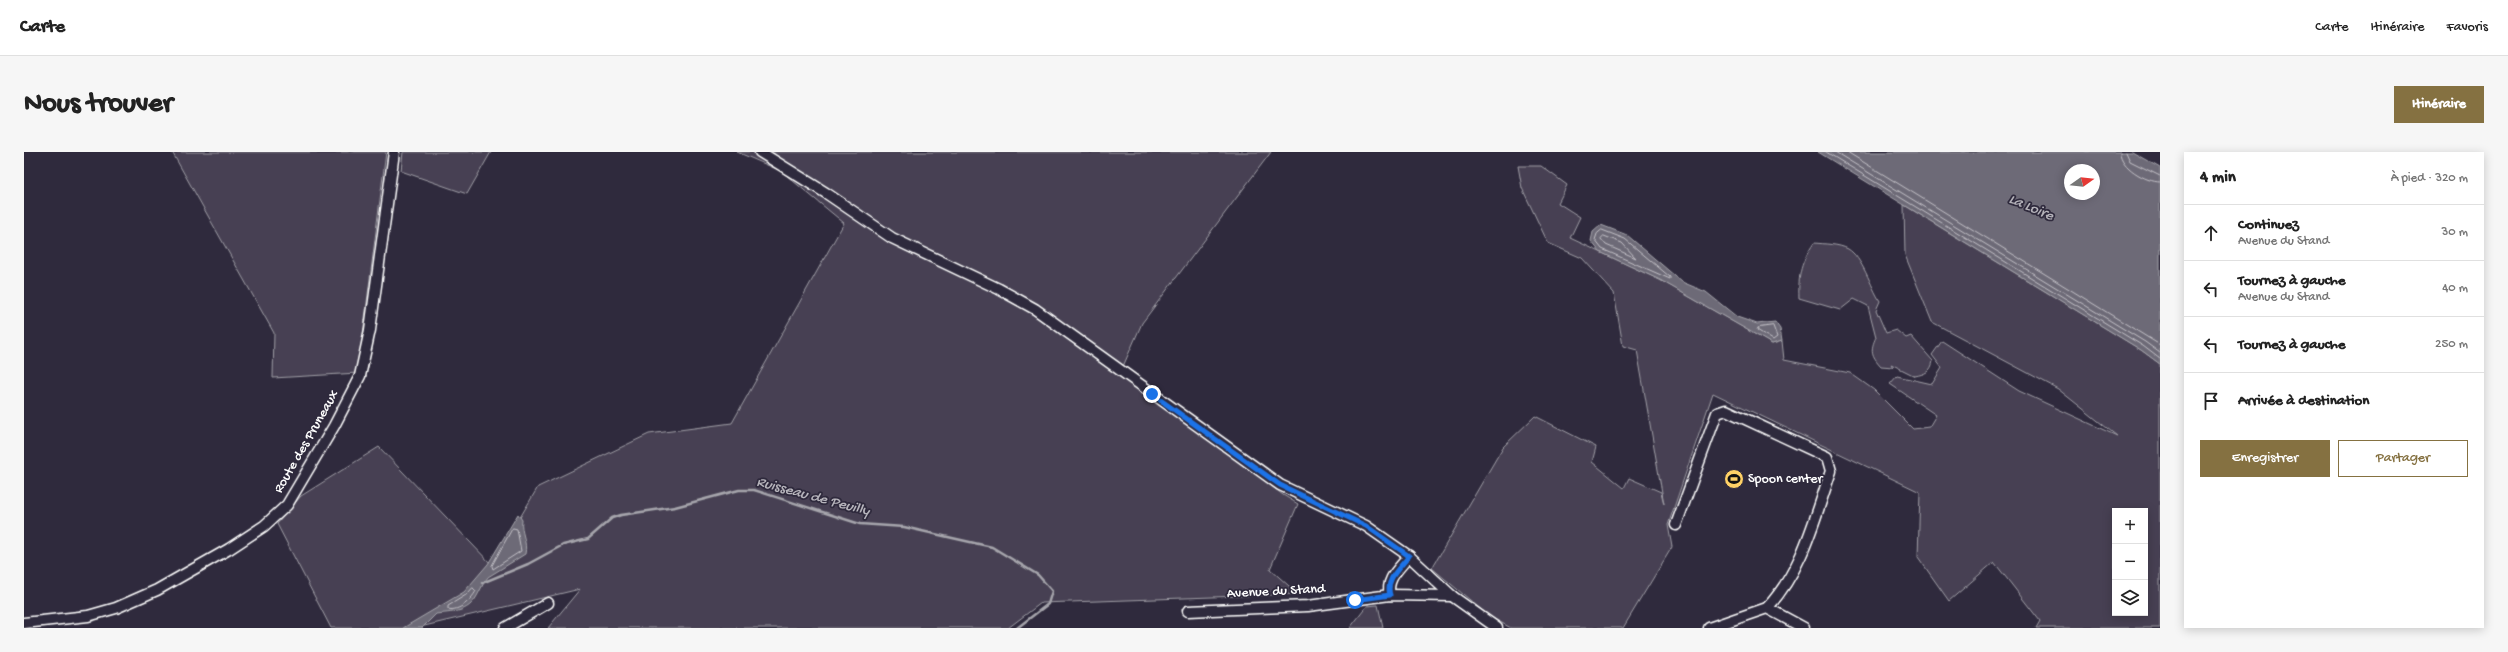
<!DOCTYPE html>
<html lang="fr">
<head>
<meta charset="utf-8">
<style>
	body { margin:0; font-family:"Gochi Hand",sans-serif; background:#f6f6f6; color:#222 }
	.controls { position:absolute; right:12px; bottom:12px; display:grid; overflow:hidden; border-radius:0px; box-shadow:0 2px 10px #0003 }
	.controls button { width:36px; height:36px; display:grid; place-items:center; padding:0; border:0; border-bottom:1px solid #e0e0e0; background:#fff; color:#222; font:20px sans-serif }
	.compass { position:absolute; left:2040px; top:12px; width:36px; height:36px; border-radius:50%; background:#fff; box-shadow:0 2px 10px #0003; rotate:75deg }
	.stop { position:absolute; width:12px; height:12px; margin:-9px; border:3px solid #1a73e8; border-radius:50%; background:#fff }
	.stop.end { background:#1a73e8; border-color:#fff; box-shadow:0 1px 4px #0008 }
	.list { margin:0; padding:0; list-style:none }
	h2 { display:flex; justify-content:space-between; align-items:center; height:52px; margin:0; padding:0 16px; font-size:17px }
	h2 small { font-size:13px; font-weight:400; color:#767676 }
	.list li { display:grid; grid-template-columns:26px 1fr auto; gap:12px; align-items:center; box-sizing:border-box; height:56px; padding:0 16px; border-top:1px solid #e0e0e0 }
	.list b { display:block; font-size:15px; white-space:nowrap }
	.list p { margin:0; font-size:13px; white-space:nowrap; color:#767676 }
	.list em { font-size:13px; font-style:normal; color:#767676 }
	.actions { display:flex; gap:8px; padding:12px 16px }
	.actions a { flex:1; padding:9px 0; border:1px solid #857141; border-radius:0px; text-align:center; font-size:14px; color:#857141 }
	.actions .main { background:#857141; color:#fff }
	.icon { flex:none; width:22px; height:22px; fill:none; stroke:currentColor; stroke-width:2; stroke-linecap:round; stroke-linejoin:round }
	.map { position:relative; flex:none; width:2136px; height:476px; overflow:hidden; border-radius:0px }
	header { display:flex; align-items:center; gap:24px; box-sizing:border-box; height:56px; padding:0 20px; background:#fff; border-bottom:1px solid #e0e0e0 }
	header strong { font-size:19px }
	nav { display:flex; gap:22px; margin-inline-start:auto; font-size:14px }
	.intro { display:flex; align-items:center; justify-content:space-between; box-sizing:border-box; height:96px; padding:0 24px }
	h1 { margin:0; font-size:28px }
	.button { padding:10px 18px; border-radius:0px; background:#857141; color:#fff; font-size:14px; font-weight:700 }
	main { display:flex; gap:24px; padding:0 24px }
	aside { flex:1; background:#fff; border-radius:0px; box-shadow:0 2px 10px #0003 }
	.map>svg:first-child { display:block }
	.green { fill:#464152; stroke:#a2a0a8; fill-rule:evenodd }
	.water { fill:#6d6a77; stroke:#a7a6ad; fill-rule:evenodd }
	.lines { fill:none; stroke-linecap:round; stroke-linejoin:round }
	.shore { stroke:#c5c3c9; stroke-width:1 }
	.stream { stroke:#a7a6ad; stroke-width:2.5 }
	.street-casing { stroke:#fff; stroke-width:13 }
	.street { stroke:#2f2a3d; stroke-width:10 }
	.route { stroke:#1a73e8; stroke-width:5 }
	.labels { text-anchor:middle; dominant-baseline:central; stroke-width:3.5; stroke-linejoin:round; paint-order:stroke }
	.street-label { font-size:14px; fill:#fff; stroke:#2f2a3d }
	.poi-label { font-size:14px; fill:#fff; stroke:#2f2a3d; text-anchor:start }
	.water-label { font-size:15px; font-style:italic; fill:#b6b4bb; stroke:#2f2a3d }
</style>
</head>
<body>
<header>
<strong>Carte</strong>
<nav><a>Carte</a><a>Itinéraire</a><a>Favoris</a></nav>
</header>
<div class="intro"><h1>Nous trouver</h1><a class="button">Itinéraire</a></div>
<main>
<div class="map">
<svg width="2136" height="476" viewBox="0 0 2136 476">
	<rect width="100%" height="100%" fill="#2f2a3d"/>
	<filter id="ink" filterUnits="userSpaceOnUse"><feTurbulence type="fractalNoise" baseFrequency=".025" numOctaves="2"/><feDisplacementMap in="SourceGraphic" scale="8" xChannelSelector="R" yChannelSelector="G"/><feConvolveMatrix kernelMatrix="1 2 1 2 8 2 1 2 1" color-interpolation-filters="sRGB"/></filter>
	<g filter="url(#ink)">
		<!-- green -->
		<g class="green">
			<path d="M148,0h214l-28,221 -85,5 1,-45z"/>
			<path d="M379,0h88l-24,42 -66,-23z"/>
			<path d="M713,0h534l-129,171 -21,48 162,124 15,9 -28,65 28,25 -257,9 -33,25h-460l32,-39 -164,39h-85l-54,-104 24,-28 78,-49 113,118 46,-78 111,-53 83,-11 112,-200 -63,-52z"/>
			<path d="M1494,14h23l26,19 -9,18 22,14 -10,21 90,42 112,64 10,-3 2,19 66,13 24,17 39,39 16,-2 7,-12 -46,-31 7,-8 35,8 10,-16 -10,-13 10,-14 77,50 98,45 -59,-47 -126,-67 -27,-67 -1,-50 237,145 19,14v264h-124l4,-7 -46,-59 -45,39 -31,-44 2,-65 -207,-99 -45,132 4,22 -49,81h-112l-22,-12 -57,-48 71,-121 32,-31 61,31 -4,15 32,26 5,-10 32,14 3,12 -27,-154 -14,-4 -9,-53 -32,-35 -34,-15 -26,-55zM2091,359h30v102h-30z"/>
			<path d="M1790,91c10,1 25,1 34,6 14,8 23,38 32,52l-4,9 10,23 10,-3 10,8 5,-2 22,25c-2,11 -8,13 -18,15l-24,-12 2,3 -12,-1c-10,-11 -11,-16 -5,-29l-8,-31 -14,-7 -14,11 -41,-12c-1,-24 2,-36 15,-55z"/>
			<path d="M1354,453l5,23h-33l17,-22z"/>
		</g>
		<!-- water -->
		<g class="water">
			<path d="M1794,0h314l28,16v196l-19,-14zM2046,18h24v24h-24z"/>
			<path d="M1577,73l26,10 55,47 24,10 31,25 20,7 18,-2 5,7 2,12 -10,3 -112,-64 -60,-28 -9,-11 2,-9z"/>
			<path d="M494,362l4,6c-2,12 6,22 3,34l-37,23c-5,6 -7,12 -11,19 -9,17 -25,16 -41,18l-14,14h-19l61,-36 24,-28z"/>
		</g>
		<g class="lines">
			<!-- shore -->
			<g class="shore">
				<path d="M1802,0l317,194 17,13"/>
				<path d="M1811,0l310,190 15,11"/>
				<path d="M1823,0l313,193"/>
				<path d="M2096,0c0,15 26,30 40,30"/>
				<path d="M2102,0l4,9 30,15"/>
				<path d="M1578,78l23,9 45,38v2l-68,-30 -7,-9 2,-6z"/>
				<path d="M1580,84l18,7 14,15 -30,-13 -5,-6z"/>
				<path d="M1749,174l4,11 -4,3 -16,-10 1,-2z"/>
				<path d="M489,376l4,1 4,22 -28,18 -1,-3z"/>
				<path d="M449,436l3,3c-5,9 -17,21 -28,18v-3l18,-11z"/>
			</g>
			<!-- stream -->
			<path class="stream" d="M458,431l46,-19 35,-19 25,-6 24,-21 9,-3 54,-8 64,-17h15l106,34 44,3 88,20 46,28 14,16 -4,13 -31,24"/>
			<defs>
				<g id="street">
					<path d="M736,0l66,41 66,45 107,51 36,20 245,176 86,41 43,30 43,40 45,32"/>
					<path d="M1652,373l41,-112 9,-3 101,47 4,14c-17,49 -28,98 -64,137"/>
					<path d="M1366,443c-5,-16 10,-27 19,-39"/>
					<path d="M1164,459l120,-5 82,-11 62,1"/>
					<path d="M0,471l64,-7 28,-8 41,-18 72,-41 35,-23 23,-21 47,-79 26,-50 10,-46 24,-178"/>
					<path d="M481,476l43,-25"/>
					<path d="M1685,476l58,-20 37,20"/>
				</g>
			</defs>
			<!-- street casing -->
			<use href="#street" class="street-casing"/>
			<!-- street -->
			<use href="#street" class="street"/>
		</g>
	</g>
	<g class="lines" filter="url(#ink)">
		<!-- route -->
		<path class="route" d="M1128,242l128,91 86,41 43,30c-9,12 -24,23 -19,39l-35,5"/>
	</g>
	<!-- icons -->
	<defs>
		<symbol id="stadium-disc" viewBox="-11 -11 22 22"><circle r="9.5" fill="#ffd166" stroke="#2f2a3d"/><path d="M0-5a6.5 5 0 1 0 0 10a6.5 5 0 1 0 0-10ZM-3.5-1.8h7v3.6h-7Z" fill="#111"/></symbol>
	</defs>
	<g fill-rule="evenodd">
		<use href="#stadium-disc" x="1699" y="316" width="22" height="22"/>
	</g>
	<g class="labels">
		<!-- street labels -->
		<g class="street-label">
			<text transform="translate(283 290) rotate(-60)">Route des Pruneaux</text>
			<text transform="translate(1252 440) rotate(-3)">Avenue du Stand</text>
		</g>
		<!-- poi labels -->
		<g class="poi-label">
			<text x="1724" y="327">Spoon center</text>
		</g>
		<!-- water labels -->
		<g class="water-label">
			<text transform="translate(2007 56) rotate(23)">La Loire</text>
			<text transform="translate(789 345) rotate(15)">Ruisseau de Peuilly</text>
		</g>
	</g>
</svg>
<div class="controls">
<button>+</button>
<button>−</button>
<button><svg class="icon" aria-label="layers" viewBox="0 0 24 24"><path d="M12 4l9 5-9 5-9-5zM3 14l9 5 9-5"/></svg></button>
</div>
<svg class="compass" viewBox="-18 -18 36 36"><path d="M0-13l5 13h-10z" fill="#e53935"/><path d="M0 13l5-13h-10z" fill="#767676"/></svg>
<div class="stop" style="left:1331px;top:448px"></div>
<div class="stop end" style="left:1128px;top:242px"></div>
</div>
<aside>
<h2>4 min<small>À pied · 320 m</small></h2>
<ul class="list">
<li><svg class="icon" aria-label="ahead" viewBox="0 0 24 24"><path d="M12 20V5M6 11l6-6 6 6"/></svg><div><b>Continuez</b><p>Avenue du Stand</p></div><em>30 m</em></li>
<li><svg class="icon" aria-label="left" viewBox="0 0 24 24"><path d="M17 20v-9H6M10 6l-5 5 5 5"/></svg><div><b>Tournez à gauche</b><p>Avenue du Stand</p></div><em>40 m</em></li>
<li><svg class="icon" aria-label="left" viewBox="0 0 24 24"><path d="M17 20v-9H6M10 6l-5 5 5 5"/></svg><div><b>Tournez à gauche</b></div><em>250 m</em></li>
<li><svg class="icon" aria-label="arrive" viewBox="0 0 24 24"><path d="M6 21V4h12l-3 4 3 4H6"/></svg><div><b>Arrivée à destination</b></div></li>
</ul>
<div class="actions"><a class="main">Enregistrer</a><a>Partager</a></div>
</aside>
</main>
</body>
</html>
